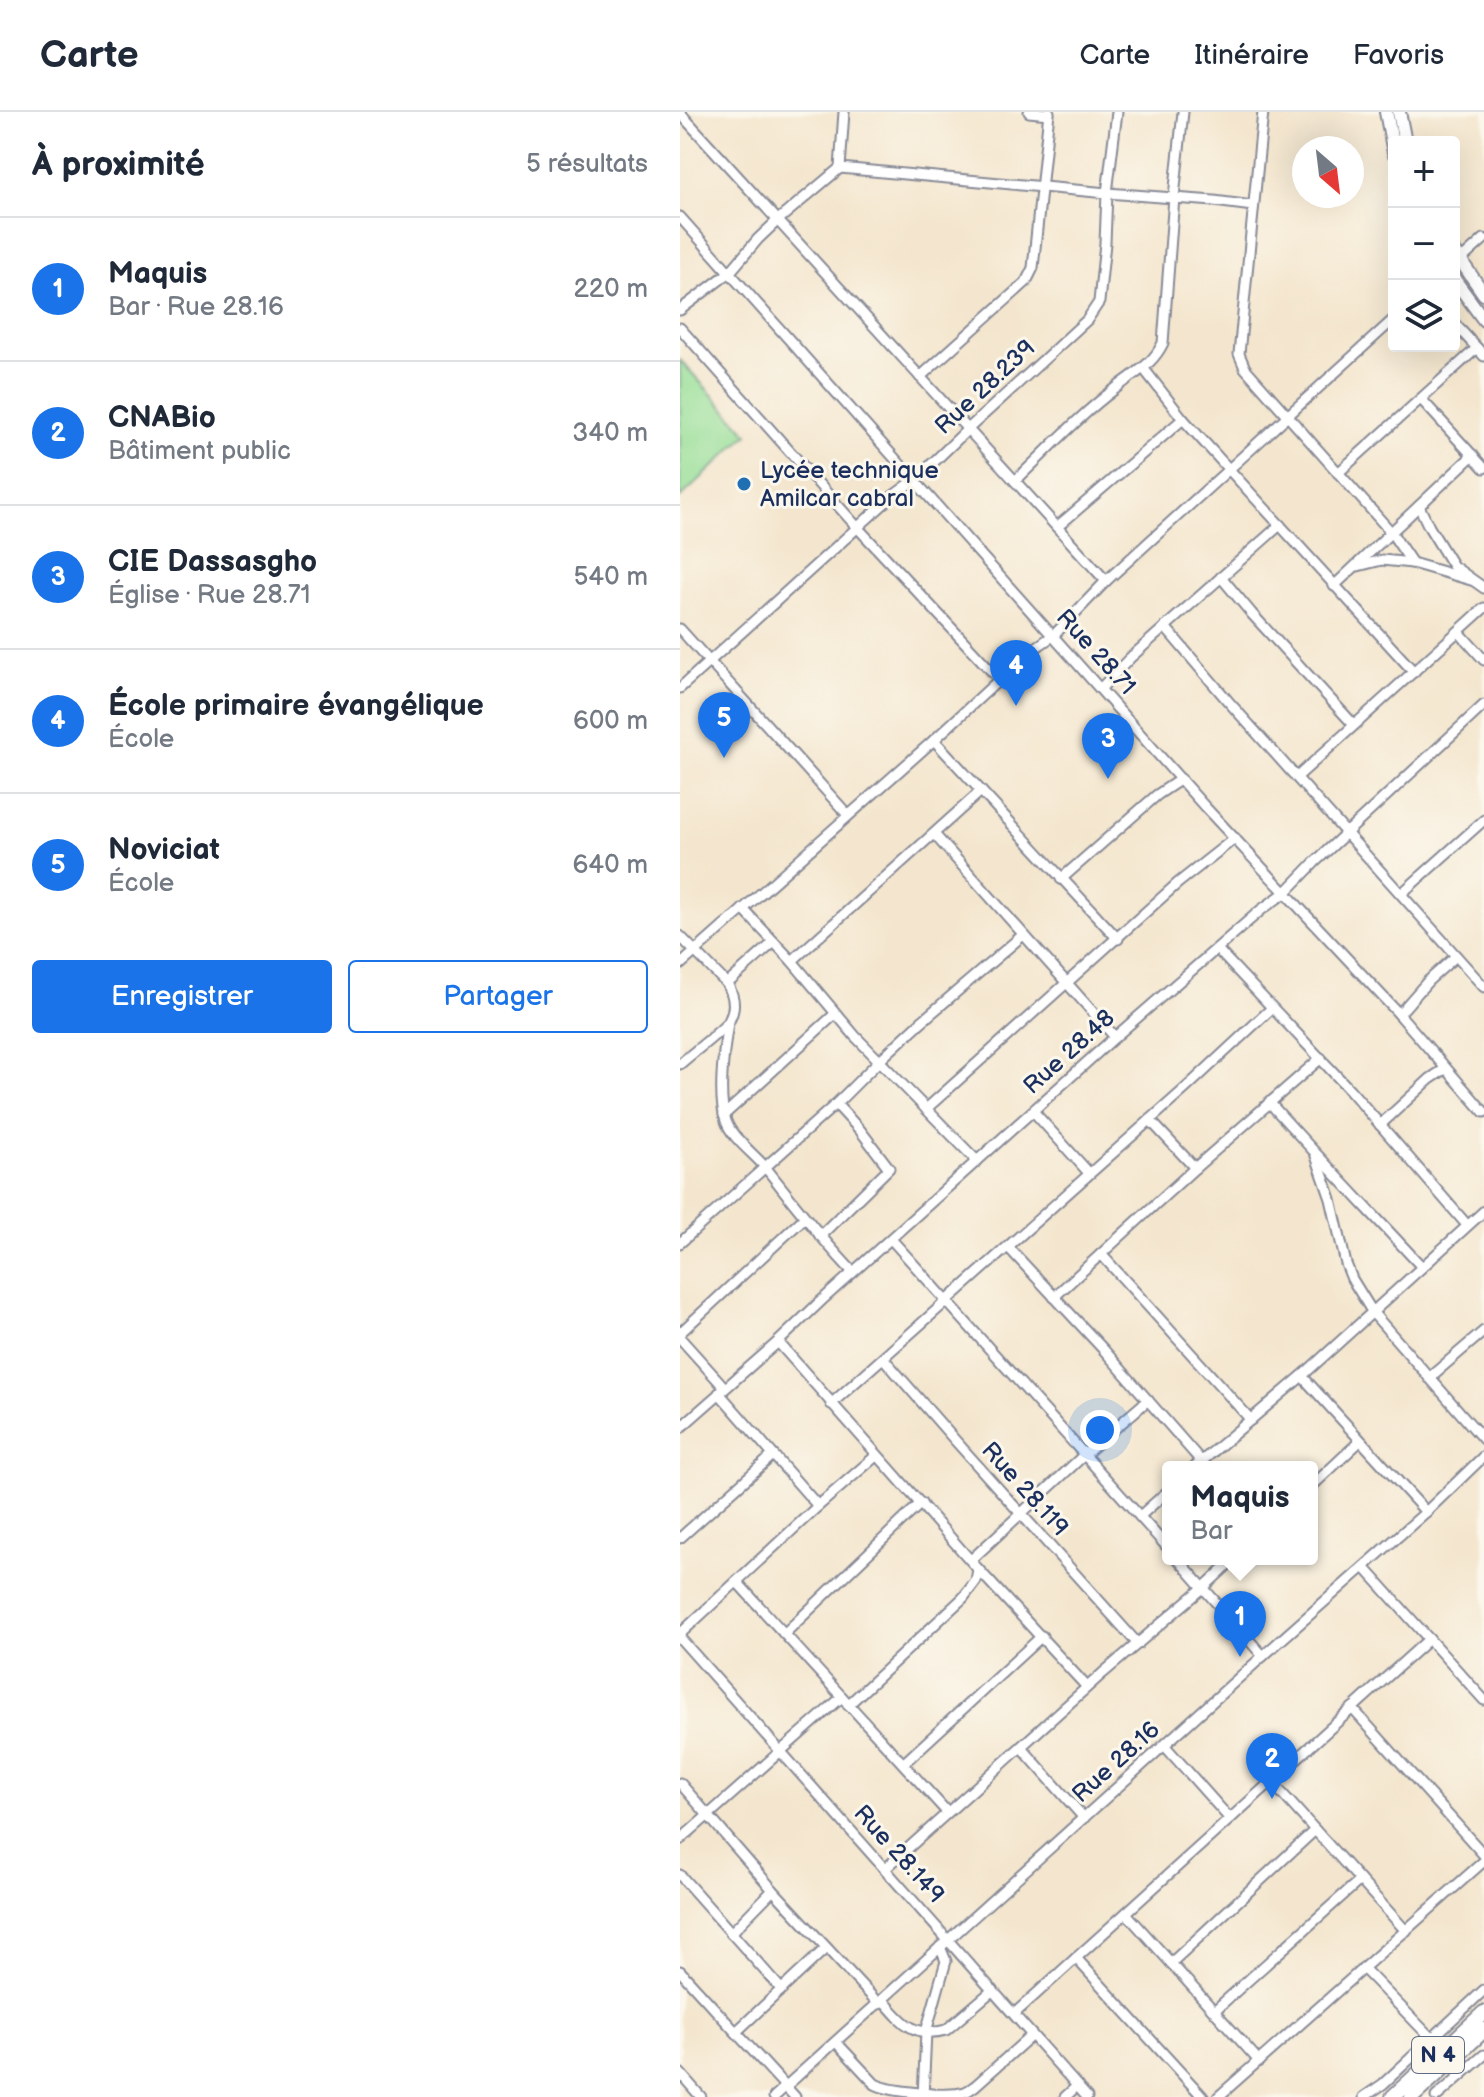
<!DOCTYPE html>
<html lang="fr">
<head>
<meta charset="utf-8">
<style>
	body { margin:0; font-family:"Balsamiq Sans",sans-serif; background:#f6f6f7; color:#1f2937 }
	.controls { position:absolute; right:24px; top:24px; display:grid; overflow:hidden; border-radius:8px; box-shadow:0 8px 32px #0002 }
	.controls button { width:72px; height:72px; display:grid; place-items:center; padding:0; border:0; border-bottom:2px solid #e0e1e3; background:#fff; color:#1f2937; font:40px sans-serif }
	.compass { position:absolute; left:612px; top:24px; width:72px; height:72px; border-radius:50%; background:#fff; box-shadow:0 8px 32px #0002; rotate:152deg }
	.you { position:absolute; left:420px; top:1318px; width:28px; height:28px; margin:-20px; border:6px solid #fff; border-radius:50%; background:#1a73e8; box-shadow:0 0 0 12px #1a73e833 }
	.badge { display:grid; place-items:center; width:52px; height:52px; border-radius:50%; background:#1a73e8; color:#fff; font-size:26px; font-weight:700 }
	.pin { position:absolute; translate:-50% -66px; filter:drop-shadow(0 2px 4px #0008) }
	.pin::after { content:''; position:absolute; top:42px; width:28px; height:24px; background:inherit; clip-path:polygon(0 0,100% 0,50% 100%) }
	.popup { position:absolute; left:482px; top:1349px; width:156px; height:104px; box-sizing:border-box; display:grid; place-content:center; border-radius:8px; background:#fff; filter:drop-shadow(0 2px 6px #0005); font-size:26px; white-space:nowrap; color:#747a83 }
	.popup b { font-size:30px; color:#1f2937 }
	.popup::after { content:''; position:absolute; left:50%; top:100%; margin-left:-16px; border:16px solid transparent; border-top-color:#fff }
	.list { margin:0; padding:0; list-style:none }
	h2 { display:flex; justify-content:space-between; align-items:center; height:104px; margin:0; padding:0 32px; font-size:34px }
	h2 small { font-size:26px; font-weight:400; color:#747a83 }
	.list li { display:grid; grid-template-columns:52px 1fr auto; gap:24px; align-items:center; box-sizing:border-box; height:144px; padding:0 32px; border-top:2px solid #e0e1e3 }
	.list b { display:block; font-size:30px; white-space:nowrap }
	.list p { margin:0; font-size:26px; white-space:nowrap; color:#747a83 }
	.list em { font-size:26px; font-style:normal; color:#747a83 }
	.actions { display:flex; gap:16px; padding:24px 32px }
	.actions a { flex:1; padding:18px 0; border:2px solid #1a73e8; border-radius:8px; text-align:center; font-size:28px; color:#1a73e8 }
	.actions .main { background:#1a73e8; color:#fff }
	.icon { flex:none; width:44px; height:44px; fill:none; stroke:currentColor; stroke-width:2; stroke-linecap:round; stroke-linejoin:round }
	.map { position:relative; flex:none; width:804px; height:1985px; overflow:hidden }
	header { display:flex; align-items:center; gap:48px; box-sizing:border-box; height:112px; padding:0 40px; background:#fff; border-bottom:2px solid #e0e1e3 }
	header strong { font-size:38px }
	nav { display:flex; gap:44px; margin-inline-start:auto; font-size:28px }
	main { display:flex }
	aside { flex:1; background:#fff }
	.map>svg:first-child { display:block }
	.pitch { fill:#99df99; stroke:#5a877c; stroke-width:2 }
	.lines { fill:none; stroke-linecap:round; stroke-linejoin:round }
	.minor-casing { stroke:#888a96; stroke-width:13 }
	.major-casing { stroke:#888a96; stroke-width:16 }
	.highway-casing { stroke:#888a96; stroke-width:18 }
	.minor { stroke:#fff; stroke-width:9 }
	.major { stroke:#fff; stroke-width:12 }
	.highway { stroke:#fff; stroke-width:14 }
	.poi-dot { fill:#1f6fb2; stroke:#fbf7ec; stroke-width:3 }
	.labels { text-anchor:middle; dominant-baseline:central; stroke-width:6; stroke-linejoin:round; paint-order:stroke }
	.shield { fill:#fbf7ec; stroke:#5e6b89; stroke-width:2 }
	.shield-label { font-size:22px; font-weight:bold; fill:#1b2f5e }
	.street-label { font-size:24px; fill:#1b2f5e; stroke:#fbf7ec }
	.poi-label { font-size:24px; fill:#1b2f5e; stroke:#fbf7ec; text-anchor:start }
</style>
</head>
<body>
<header>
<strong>Carte</strong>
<nav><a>Carte</a><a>Itinéraire</a><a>Favoris</a></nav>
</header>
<main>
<aside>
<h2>À proximité<small>5 résultats</small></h2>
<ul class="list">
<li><span class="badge">1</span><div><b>Maquis</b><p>Bar · Rue 28.16</p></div><em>220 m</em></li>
<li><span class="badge">2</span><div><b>CNABio</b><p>Bâtiment public</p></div><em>340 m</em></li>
<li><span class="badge">3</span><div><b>CIE Dassasgho</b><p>Église · Rue 28.71</p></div><em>540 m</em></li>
<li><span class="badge">4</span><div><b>École primaire évangélique</b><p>École</p></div><em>600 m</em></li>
<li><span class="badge">5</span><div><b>Noviciat</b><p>École</p></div><em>640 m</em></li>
</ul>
<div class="actions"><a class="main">Enregistrer</a><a>Partager</a></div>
</aside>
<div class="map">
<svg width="804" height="1985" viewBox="0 0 804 1985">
	<rect width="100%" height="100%" fill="#fbf7ec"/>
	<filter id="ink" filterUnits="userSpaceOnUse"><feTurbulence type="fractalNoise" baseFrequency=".0125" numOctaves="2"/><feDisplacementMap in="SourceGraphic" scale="16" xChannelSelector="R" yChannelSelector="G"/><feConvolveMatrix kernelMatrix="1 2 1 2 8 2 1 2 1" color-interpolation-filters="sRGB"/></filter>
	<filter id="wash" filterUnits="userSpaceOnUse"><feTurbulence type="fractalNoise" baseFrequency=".006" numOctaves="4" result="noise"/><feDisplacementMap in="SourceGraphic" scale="32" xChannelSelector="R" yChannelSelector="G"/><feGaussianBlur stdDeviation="1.8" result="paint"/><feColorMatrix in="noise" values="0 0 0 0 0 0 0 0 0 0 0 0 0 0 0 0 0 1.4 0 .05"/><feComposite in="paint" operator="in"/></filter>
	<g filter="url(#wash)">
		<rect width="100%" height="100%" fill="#f4e6ce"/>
		<!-- pitch -->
		<path class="pitch" d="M0,248l68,74 -68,64z"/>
	</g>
	<g filter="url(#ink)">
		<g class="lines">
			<defs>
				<g id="minor">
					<path d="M349,0l20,2"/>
					<path d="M583,0l-24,242 6,14 146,164 21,31"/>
					<path d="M0,1l426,468"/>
					<path d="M160,56l267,25 107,8 39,5"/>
					<path d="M0,105l525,590 194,207 85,98"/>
					<path d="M774,154l30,-27"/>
					<path d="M0,198l50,-38 28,-33 20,-19 62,-52 4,-56"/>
					<path d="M774,211l23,25"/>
					<path d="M0,216l177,199 142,152"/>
					<path d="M464,257l39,50 231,253"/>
					<path d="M240,265l106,-95 7,-14 16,-156"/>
					<path d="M741,287l63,69"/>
					<path d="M658,361l139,-125 7,8"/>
					<path d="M335,369c33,-31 64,-65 100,-92 19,-16 37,-23 48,-46l11,-146 9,-85"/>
					<path d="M739,394l10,21 24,39 31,22"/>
					<path d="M377,415l126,-108"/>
					<path d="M678,454l24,-6 30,3 59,17"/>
					<path d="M541,465l31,37 102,111"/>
					<path d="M654,474l139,-131"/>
					<path d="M485,515l63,74 256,286"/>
					<path d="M0,517l168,186"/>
					<path d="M779,520l25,28"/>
					<path d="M0,576l209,-189 26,-19 53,-51 119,-109 12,-18 6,-59 2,-50 10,-81"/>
					<path d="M421,576l29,-30 150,-133"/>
					<path d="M254,628l184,199"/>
					<path d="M617,665l187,-169"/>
					<path d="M254,722l181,203"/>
					<path d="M381,767l96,-84 24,-16"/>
					<path d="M721,782l83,-74"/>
					<path d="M63,797l49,52 63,75 122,125"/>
					<path d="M0,824l47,48c7,11 9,24 2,37 -5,8 -39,34 -49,43"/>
					<path d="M537,837l133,141 117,135"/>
					<path d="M112,849l189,-170"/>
					<path d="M0,853l254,-225 94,-87 26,-18 52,-54 288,-262"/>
					<path d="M47,872l47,-42"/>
					<path d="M719,902l29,-33 28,-25"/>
					<path d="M48,911c-4,25 -11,74 -2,98 5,16 28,33 40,47 28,35 55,71 87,104"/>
					<path d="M589,990c50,56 102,110 153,165"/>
					<path d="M246,997l252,-226 57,-45"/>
					<path d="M353,999l56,62"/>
					<path d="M44,1003l111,-101"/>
					<path d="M470,1008l45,48"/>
					<path d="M700,1013l50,-46 15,-10"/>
					<path d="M636,1044l15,43 15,65 6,15 21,34 111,127"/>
					<path d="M140,1124l69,-68 -29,-38 -24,-26"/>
					<path d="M211,1127l277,309"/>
					<path d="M0,1131l156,-139 44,-44 41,-38 102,-87"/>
					<path d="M328,1135l95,102 98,112"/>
					<path d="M421,1142l150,166"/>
					<path d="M374,1185l141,-129 126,-110"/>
					<path d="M0,1221l124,-115"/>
					<path d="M0,1226l45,50"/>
					<path d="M98,1230l200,227 109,118"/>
					<path d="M204,1247l69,79 185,206"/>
					<path d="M622,1264l124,136"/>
					<path d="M749,1266l55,-47"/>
					<path d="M39,1281l99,113"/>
					<path d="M151,1292l355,-316 86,-80"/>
					<path d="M0,1316l98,-86 43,-41 294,-264 146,-127 25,-18 29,-30 169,-157"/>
					<path d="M515,1355l107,-91 182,-165"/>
					<path d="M632,1374l48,-45"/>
					<path d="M460,1404l28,-25"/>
					<path d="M0,1426l93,-83"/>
					<path d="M498,1447l85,97"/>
					<path d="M291,1448l113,-105 64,-55"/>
					<path d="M684,1455l120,133"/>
					<path d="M57,1470l210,230"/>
					<path d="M0,1522l138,-128 59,-51"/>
					<path d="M104,1522l137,-131"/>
					<path d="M0,1526l407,459"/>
					<path d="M168,1593l115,-107 13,-17 2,-12"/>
					<path d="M672,1596l132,147"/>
					<path d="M485,1634l65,73"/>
					<path d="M341,1635l63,71"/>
					<path d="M224,1651l138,-127"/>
					<path d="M591,1669l135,150"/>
					<path d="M0,1671l93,107 106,114"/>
					<path d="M0,1728l162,-143"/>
					<path d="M205,1757l218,-196 100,-85 31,-29"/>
					<path d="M0,1763l102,115"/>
					<path d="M446,1801l133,148"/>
					<path d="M51,1821l42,-43"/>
					<path d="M396,1846l127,139"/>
					<path d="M491,1851l144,-133"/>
					<path d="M683,1856l68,70"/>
					<path d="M0,1859l115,126"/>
					<path d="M203,1888c18,21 31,39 63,30l47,-40"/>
					<path d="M534,1899l146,-131"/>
					<path d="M334,1902l415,-375"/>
					<path d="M56,1920l90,-84"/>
					<path d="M156,1930l39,42c14,8 74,13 90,8 5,-2 7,-4 11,-7l56,-50"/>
					<path d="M0,1961l21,24"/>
					<path d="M94,1985l489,-441 163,-144 58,-56"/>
					<path d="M243,1985l3,-65 20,-71 -6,-14"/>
					<path d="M385,1985l12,-11"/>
					<path d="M538,1985l266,-236"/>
					<path d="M684,1985l19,-13 101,-94"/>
					<path d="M756,1985l48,-42"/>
				</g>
				<g id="major">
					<path d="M706,0l8,41"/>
					<path d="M719,0l6,30"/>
					<path d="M774,139l30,43"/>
					<path d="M774,167l30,41"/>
				</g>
				<g id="highway">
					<path d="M713,1985l91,-84"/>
					<path d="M732,1985l72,-67"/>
				</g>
			</defs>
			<!-- minor casing -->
			<use href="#minor" class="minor-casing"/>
			<!-- major casing -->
			<use href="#major" class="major-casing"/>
			<!-- highway casing -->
			<use href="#highway" class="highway-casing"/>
			<!-- minor -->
			<use href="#minor" class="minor"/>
			<!-- major -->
			<use href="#major" class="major"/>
			<!-- highway -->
			<use href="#highway" class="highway"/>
		</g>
	</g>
	<!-- markers -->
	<circle class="poi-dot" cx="64" cy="372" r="8"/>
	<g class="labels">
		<!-- shield labels -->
		<rect class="shield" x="732" y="1925" width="52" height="36" rx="6"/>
		<g class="shield-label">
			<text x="758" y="1943">N 4</text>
		</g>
		<!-- street labels -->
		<g class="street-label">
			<text transform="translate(305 275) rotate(-43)">Rue 28.239</text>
			<text transform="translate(416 540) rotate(48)">Rue 28.71</text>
			<text transform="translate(389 940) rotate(-42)">Rue 28.48</text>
			<text transform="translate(345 1377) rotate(48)">Rue 28.119</text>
			<text transform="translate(436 1650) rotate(-42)">Rue 28.16</text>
			<text transform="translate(219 1742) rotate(48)">Rue 28.149</text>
		</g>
		<!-- poi labels -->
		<g class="poi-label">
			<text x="80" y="358">Lycée technique<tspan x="80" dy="28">Amilcar cabral</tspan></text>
		</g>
	</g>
</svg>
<div class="controls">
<button>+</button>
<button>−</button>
<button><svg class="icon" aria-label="layers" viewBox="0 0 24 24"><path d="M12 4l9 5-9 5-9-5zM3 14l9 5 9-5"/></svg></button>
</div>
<svg class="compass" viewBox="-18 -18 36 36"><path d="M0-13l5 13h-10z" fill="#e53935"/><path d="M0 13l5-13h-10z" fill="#747a83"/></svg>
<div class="you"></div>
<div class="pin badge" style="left:560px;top:1545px">1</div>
<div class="popup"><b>Maquis</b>Bar</div>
<div class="pin badge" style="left:592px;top:1687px">2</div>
<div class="pin badge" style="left:428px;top:667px">3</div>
<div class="pin badge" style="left:336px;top:594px">4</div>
<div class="pin badge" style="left:44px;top:646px">5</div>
</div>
</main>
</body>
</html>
